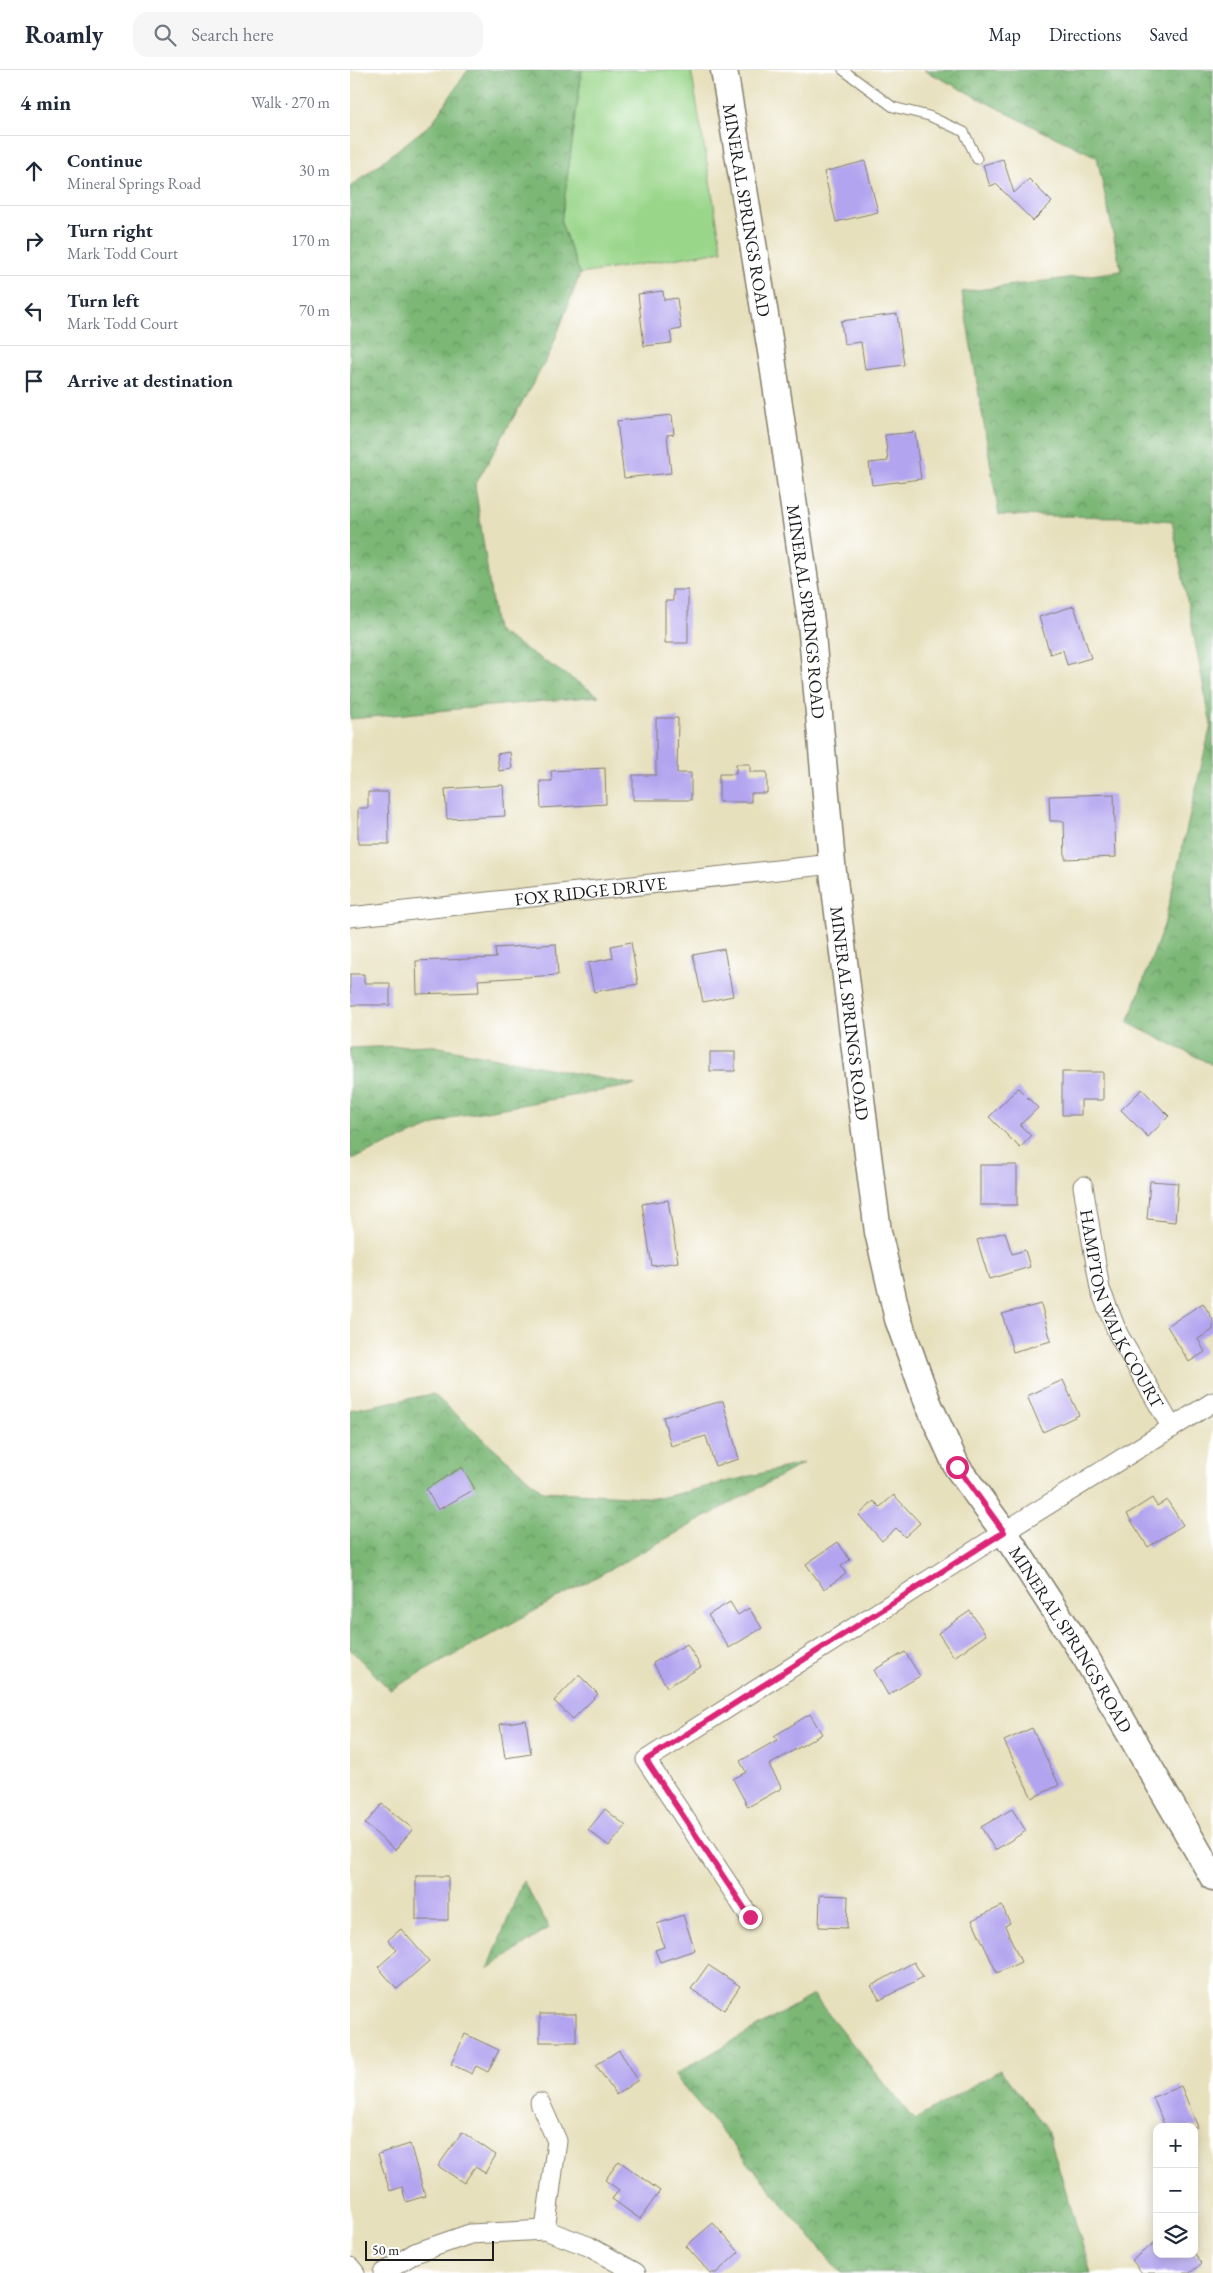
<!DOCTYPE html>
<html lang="en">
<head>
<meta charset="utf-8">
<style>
	body { margin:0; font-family:"EB Garamond",serif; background:#f6f6f7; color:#1f2937 }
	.controls { position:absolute; right:15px; bottom:15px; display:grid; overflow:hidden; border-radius:10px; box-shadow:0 2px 12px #0003 }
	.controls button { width:45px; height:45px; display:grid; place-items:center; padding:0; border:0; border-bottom:1px solid #e0e1e3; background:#fff; color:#1f2937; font:25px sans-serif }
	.scale { position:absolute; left:15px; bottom:12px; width:129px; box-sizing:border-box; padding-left:5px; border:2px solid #1c1c1c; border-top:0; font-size:14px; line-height:18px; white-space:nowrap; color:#1c1c1c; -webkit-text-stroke:4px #fff; paint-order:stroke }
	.stop { position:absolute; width:15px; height:15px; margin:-11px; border:4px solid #db2777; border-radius:50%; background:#fff }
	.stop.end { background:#db2777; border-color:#fff; box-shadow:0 1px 5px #0008 }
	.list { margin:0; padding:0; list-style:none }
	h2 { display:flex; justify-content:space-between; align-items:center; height:65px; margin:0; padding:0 20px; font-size:21px }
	h2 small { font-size:16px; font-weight:400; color:#747a83 }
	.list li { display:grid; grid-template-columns:32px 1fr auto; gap:15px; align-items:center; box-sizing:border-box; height:70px; padding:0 20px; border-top:1px solid #e0e1e3 }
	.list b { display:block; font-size:19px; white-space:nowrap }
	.list p { margin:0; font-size:16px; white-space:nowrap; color:#747a83 }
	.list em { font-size:16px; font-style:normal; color:#747a83 }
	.icon { flex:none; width:28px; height:28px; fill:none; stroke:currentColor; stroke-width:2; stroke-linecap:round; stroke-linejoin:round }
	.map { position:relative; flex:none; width:863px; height:2203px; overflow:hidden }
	header { display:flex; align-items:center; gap:30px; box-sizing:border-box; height:70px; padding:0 25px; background:#fff; border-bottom:1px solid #e0e1e3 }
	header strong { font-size:24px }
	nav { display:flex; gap:28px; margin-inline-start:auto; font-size:18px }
	.search { width:350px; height:45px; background:#f6f6f7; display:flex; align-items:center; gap:12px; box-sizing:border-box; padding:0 18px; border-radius:15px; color:#747a83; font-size:19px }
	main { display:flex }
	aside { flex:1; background:#fff }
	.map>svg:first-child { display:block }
	.green { fill:#9ad68a; stroke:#5b7953 }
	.forest { fill:url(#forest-crowns); stroke:#4c6a49 }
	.building { fill:#b2a4ef }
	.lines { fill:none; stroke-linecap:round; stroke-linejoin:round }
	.lane-casing { stroke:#827e6c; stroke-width:11 }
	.street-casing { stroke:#827e6c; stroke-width:21 }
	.secondary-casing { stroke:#827e6c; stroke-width:29 }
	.lane { stroke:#fff; stroke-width:9 }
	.street { stroke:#fff; stroke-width:19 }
	.secondary { stroke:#fff; stroke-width:26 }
	.route { stroke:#db2777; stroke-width:6 }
	.labels { text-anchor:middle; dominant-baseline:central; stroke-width:4; stroke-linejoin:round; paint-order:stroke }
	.street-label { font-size:18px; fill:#1c1c1c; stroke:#fff }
</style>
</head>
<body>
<header>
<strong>Roamly</strong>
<div class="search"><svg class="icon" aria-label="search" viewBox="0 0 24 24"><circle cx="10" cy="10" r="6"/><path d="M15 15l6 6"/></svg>Search here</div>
<nav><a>Map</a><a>Directions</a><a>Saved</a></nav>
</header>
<main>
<aside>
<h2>4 min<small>Walk · 270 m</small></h2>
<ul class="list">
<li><svg class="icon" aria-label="ahead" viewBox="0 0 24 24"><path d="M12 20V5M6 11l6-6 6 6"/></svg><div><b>Continue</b><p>Mineral Springs Road</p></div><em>30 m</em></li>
<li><svg class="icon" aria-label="right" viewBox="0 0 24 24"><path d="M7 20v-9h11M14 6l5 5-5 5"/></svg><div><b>Turn right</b><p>Mark Todd Court</p></div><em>170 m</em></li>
<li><svg class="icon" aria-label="left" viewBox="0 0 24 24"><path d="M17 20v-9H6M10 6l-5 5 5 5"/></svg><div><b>Turn left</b><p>Mark Todd Court</p></div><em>70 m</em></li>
<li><svg class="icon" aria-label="arrive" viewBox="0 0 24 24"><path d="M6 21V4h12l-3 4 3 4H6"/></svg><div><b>Arrive at destination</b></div></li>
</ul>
</aside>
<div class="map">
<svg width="863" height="2203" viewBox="0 0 863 2203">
	<defs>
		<pattern id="forest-crowns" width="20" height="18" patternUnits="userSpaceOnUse" patternTransform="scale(1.25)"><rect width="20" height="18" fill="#7bb776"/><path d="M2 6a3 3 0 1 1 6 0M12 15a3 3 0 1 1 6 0" fill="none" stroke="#649460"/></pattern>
	</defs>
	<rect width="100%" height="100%" fill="#fff"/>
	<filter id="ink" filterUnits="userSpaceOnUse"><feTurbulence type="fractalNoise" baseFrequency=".02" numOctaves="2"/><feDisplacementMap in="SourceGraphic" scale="10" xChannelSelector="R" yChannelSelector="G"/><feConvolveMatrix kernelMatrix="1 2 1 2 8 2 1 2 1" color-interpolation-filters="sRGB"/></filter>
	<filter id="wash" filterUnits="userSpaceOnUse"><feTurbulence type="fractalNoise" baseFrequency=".0096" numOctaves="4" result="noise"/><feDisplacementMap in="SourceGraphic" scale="20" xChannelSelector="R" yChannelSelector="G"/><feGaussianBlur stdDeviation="1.12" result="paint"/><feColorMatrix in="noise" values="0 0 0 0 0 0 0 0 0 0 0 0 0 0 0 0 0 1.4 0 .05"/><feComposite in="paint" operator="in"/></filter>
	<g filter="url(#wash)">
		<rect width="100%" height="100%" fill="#e7e0bd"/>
		<!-- green -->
		<path class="green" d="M232,0h109l31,181 -142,23 -19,-51z"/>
		<!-- forest -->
		<g class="forest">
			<path d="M118,0h114l-21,153 19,51 -31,81 -74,130 21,145 103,66 -249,23v-532l82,-64z"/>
			<path d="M574,0h289v995l-85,-42 36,-98 47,-200 -39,-204 -52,-4 -121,-2 -37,-223 159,-21 -24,-114 -57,-27z"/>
			<path d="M79,975l206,40 -178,31 -107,44v-112z"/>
			<path d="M83,1324l109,97 118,7 144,-35 -414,227 -40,-41v-239z"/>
			<path d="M173,1811l26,47 -61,41z"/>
			<path d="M463,1925l101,125 86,-50 46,57 45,146h-250l-167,-198z"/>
		</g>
		<g id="blocks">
			<!-- building -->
			<g class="building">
				<path d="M653,89l11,34 15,-14 23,23 -19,19 -37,-37 -6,2 -7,-21z"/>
				<path d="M515,91l13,51 -42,10 -12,-50z"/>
				<path d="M313,221l1,9 13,-2 4,31 -11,2 2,12 -28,3 -6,-52z"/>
				<path d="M547,244l7,51 -39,5 -4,-28 -17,2 -3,-23z"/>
				<path d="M322,345l2,19 -7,1 4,38 -47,5 -7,-57z"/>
				<path d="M565,362l6,47 -49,6 -3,-22 19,-2 -3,-26z"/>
				<path d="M323,520h15v53h-23v-42h8z"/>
				<path d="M724,536l17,52 -24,7 -4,-15 -13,4 -11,-37z"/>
				<path d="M306,648h22l-1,55h14v27h-58v-25h23z"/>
				<path d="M160,682l2,17 -13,2 -2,-17z"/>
				<path d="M386,694h14v8h17v21h-16v9h-32v-28h17z"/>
				<path d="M255,698l1,36 -65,4 -1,-27h12l-1,-10z"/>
				<path d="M153,715l2,31 -58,3 -2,-30z"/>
				<path d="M18,722h20l1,52h-31v-36h10z"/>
				<path d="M764,724l2,63 -51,2 -1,-38h-14l-1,-25z"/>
				<path d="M281,872l7,42 -44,8 -6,-29 25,-5 -2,-12z"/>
				<path d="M206,874l2,31 -80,5 1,12 -62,2 -1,-33 80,-3 -1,-10z"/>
				<path d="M374,879l9,47 -30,6 -10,-47z"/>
				<path d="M0,904h14v9h26v22h-40z"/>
				<rect x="360" y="982" width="25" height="19"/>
				<path d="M712,1002h41v28h-22v15h-19z"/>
				<path d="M668,1018l20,20 -18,17 11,11 -11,12 -31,-31z"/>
				<path d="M792,1019l27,27 -21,21 -27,-27z"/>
				<rect x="630" y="1095" width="37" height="40"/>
				<path d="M800,1111l28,2 -3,39 -28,-3z"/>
				<path d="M318,1130l10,62 -26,4 -10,-62z"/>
				<path d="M655,1162l7,22 13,-4 5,17 -41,12 -12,-39z"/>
				<path d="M853,1233l10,17v10l-15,9 7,13 -16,10 -22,-36z"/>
				<path d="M691,1234l10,37 -38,11 -11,-38z"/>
				<path d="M713,1310l16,35 -36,17 -16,-36z"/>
				<path d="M373,1331l16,58 -24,7 -9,-30 -35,10 -8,-29z"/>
				<path d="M112,1397l13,22 -37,21 -12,-21z"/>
				<path d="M544,1425l26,28 -15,14 -9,-9 -14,13 -23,-26 15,-14 6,6z"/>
				<path d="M802,1428l5,8 10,-6 16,25 -35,22 -21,-33z"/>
				<path d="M488,1472l12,18 -9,6 5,8 -22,15 -18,-25z"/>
				<path d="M380,1532l8,13 11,-7 13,20 -33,20 -21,-33z"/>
				<path d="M620,1541l16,24 -32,22 -16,-24z"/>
				<path d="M337,1574l14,23 -34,20 -14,-24z"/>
				<path d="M555,1582l15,24 -32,19 -14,-25z"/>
				<path d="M229,1605l19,19 -25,25 -19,-18z"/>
				<path d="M460,1644l12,20 -53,31 13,23 -34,19 -15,-28 13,-7 -6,-11 37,-21 -3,-4z"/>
				<path d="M176,1650l5,34 -26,4 -5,-34z"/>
				<path d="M682,1658l27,57 -27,13 -28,-57z"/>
				<path d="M32,1734l31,25 -18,21 -30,-26z"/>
				<path d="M255,1739l21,17 -17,20 -21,-16z"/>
				<path d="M662,1739l14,22 -31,19 -14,-23z"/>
				<rect x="66" y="1806" width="32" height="44"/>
				<path d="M470,1825l28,1 -1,32 -28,-1z"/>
				<path d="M652,1836l8,17 -5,3 16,36 -24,11 -25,-53z"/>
				<path d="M333,1845l12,35 -35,12 -5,-12 9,-3 -7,-23z"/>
				<path d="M51,1859l28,32 -32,28 -19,-22 19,-17 -9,-10z"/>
				<path d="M564,1892l9,15 -43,23 -9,-14z"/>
				<path d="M358,1895l32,21 -16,24 -33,-21z"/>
				<rect x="190" y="1944" width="36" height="28"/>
				<path d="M115,1964l34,16 -11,22 -12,-6 -4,8 -21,-10z"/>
				<path d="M269,1980l19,30 -22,15 -20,-30z"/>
				<path d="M831,2016l17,41h-33l-12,-30z"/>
				<path d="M112,2062l34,23 -11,18 -10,-6 -11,16 -26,-17z"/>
				<path d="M60,2074l15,52 -19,6 -4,-15 -12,4 -12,-37z"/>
				<path d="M269,2091l41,30 -20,28 -28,-20 7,-9 -14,-10z"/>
				<path d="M363,2153l26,29 -23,21h-6l-24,-27z"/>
				<path d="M807,2171v13h38l7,9 -12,10h-48l-10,-13z"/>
			</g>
		</g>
	</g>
	<g filter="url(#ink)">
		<use href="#blocks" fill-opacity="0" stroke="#827e6c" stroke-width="1"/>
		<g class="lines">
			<defs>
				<path id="lane" d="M493,0l50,37 36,9 35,16 13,27"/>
				<g id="street">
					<path id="s1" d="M0,847l482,-53"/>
					<path id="s2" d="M733,1116l17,103 18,45 54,94"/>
					<path d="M400,1847l-104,-157 358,-228 209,-130"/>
					<path d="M190,2033l17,38 -12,89"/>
					<path d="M0,2197l5,6"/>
					<path d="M33,2203l32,-20 55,-19 75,-4 43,16 48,27"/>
				</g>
				<g id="secondary">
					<path id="s3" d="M374,0l47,281 40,271 21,242 36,291 10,77 20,87 30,84 29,64 47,65 82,126 127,219"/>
				</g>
			</defs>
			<!-- lane casing -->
			<use href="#lane" class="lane-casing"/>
			<!-- street casing -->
			<use href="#street" class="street-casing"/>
			<!-- secondary casing -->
			<use href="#secondary" class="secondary-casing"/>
			<!-- lane -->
			<use href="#lane" class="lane"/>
			<!-- street -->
			<use href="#street" class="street"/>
			<!-- secondary -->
			<use href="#secondary" class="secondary"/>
		</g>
	</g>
	<g class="lines" filter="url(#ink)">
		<!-- route -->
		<path class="route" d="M400,1847l-104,-157 358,-228 -47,-65"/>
	</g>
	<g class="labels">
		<!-- street labels -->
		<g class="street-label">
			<text stroke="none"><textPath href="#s3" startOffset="142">MINERAL SPRINGS ROAD</textPath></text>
			<text stroke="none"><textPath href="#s3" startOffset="548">MINERAL SPRINGS ROAD</textPath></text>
			<text stroke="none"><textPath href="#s1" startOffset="242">FOX RIDGE DRIVE</textPath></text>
			<text stroke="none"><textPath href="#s3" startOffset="952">MINERAL SPRINGS ROAD</textPath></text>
			<text stroke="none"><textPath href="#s2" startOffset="130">HAMPTON WALK COURT</textPath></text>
			<text stroke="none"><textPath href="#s3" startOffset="1628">MINERAL SPRINGS ROAD</textPath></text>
		</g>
	</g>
</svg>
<div class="controls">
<button>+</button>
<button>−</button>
<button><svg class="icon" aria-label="layers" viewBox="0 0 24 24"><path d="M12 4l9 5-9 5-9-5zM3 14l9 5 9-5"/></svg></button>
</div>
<div class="scale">50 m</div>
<div class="stop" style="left:607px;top:1397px"></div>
<div class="stop end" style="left:400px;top:1847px"></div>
</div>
</main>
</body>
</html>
